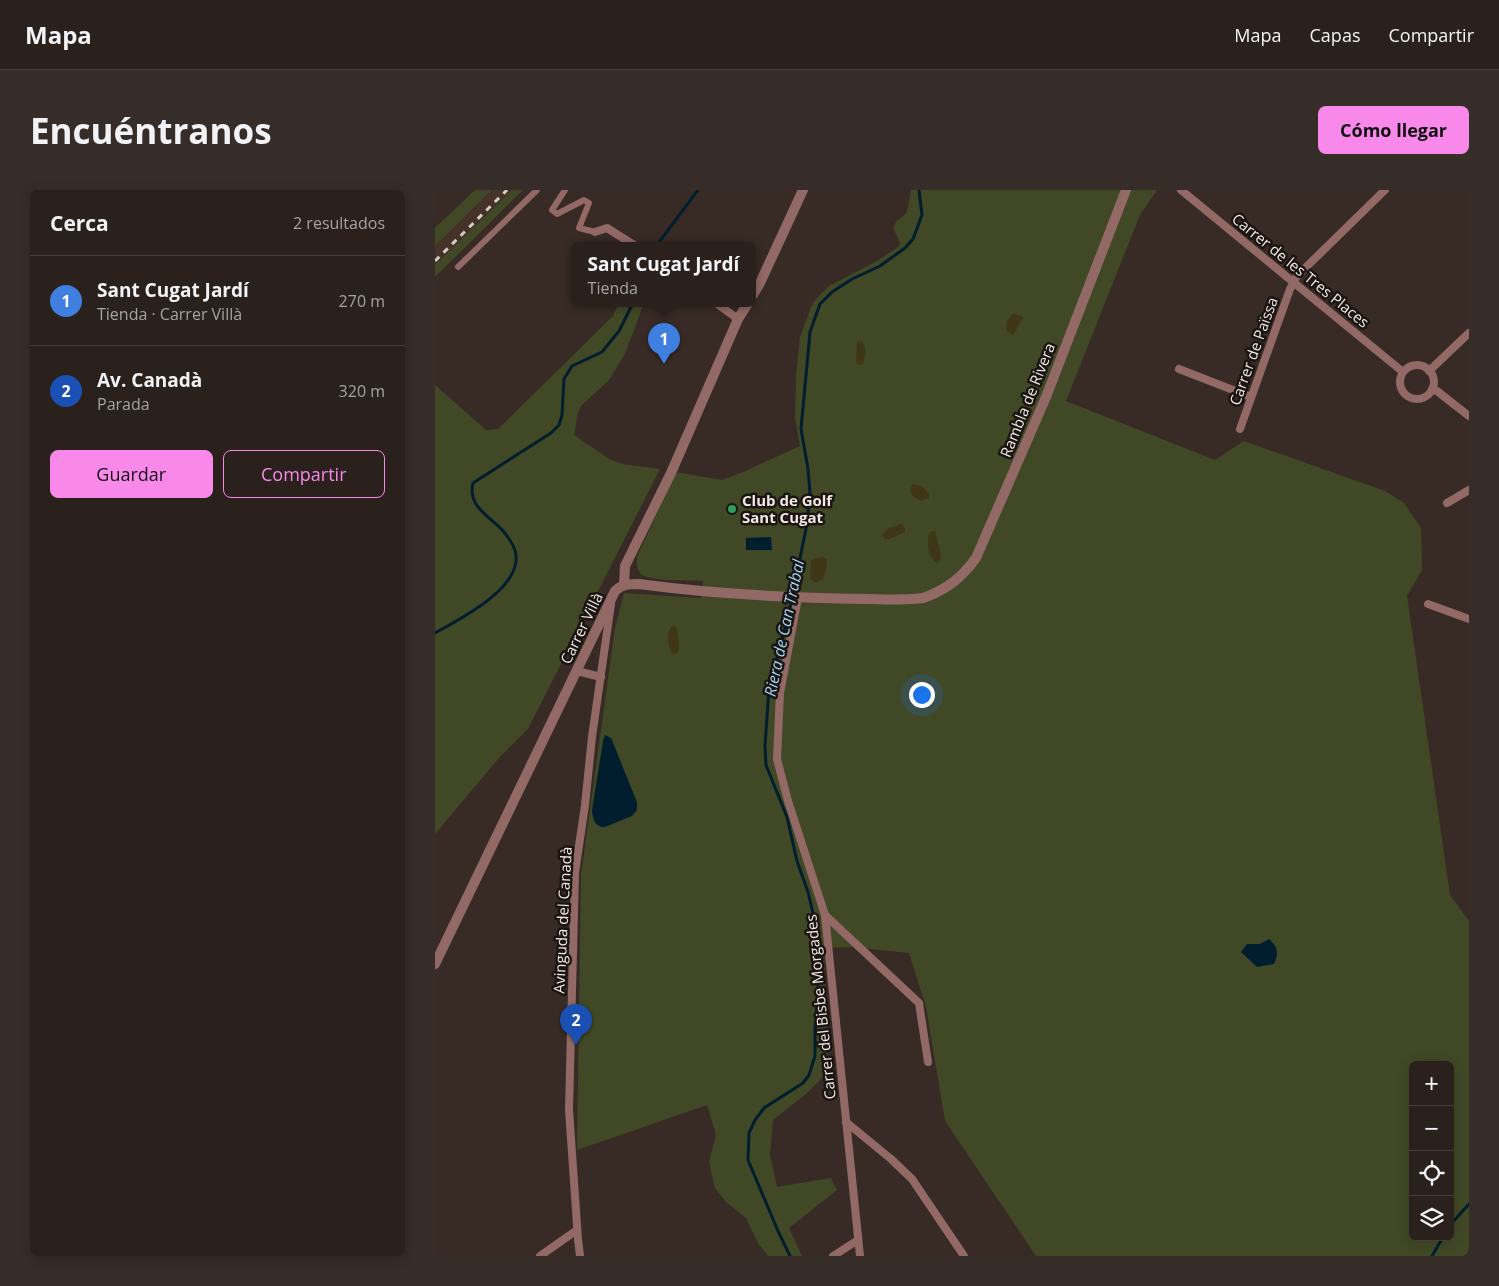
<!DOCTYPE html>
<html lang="es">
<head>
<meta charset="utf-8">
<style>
	body { margin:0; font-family:"Open Sans",sans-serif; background:#362d29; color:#f1f3f6 }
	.controls { position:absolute; right:15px; bottom:15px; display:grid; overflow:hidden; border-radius:8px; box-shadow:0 2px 12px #0003 }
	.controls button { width:45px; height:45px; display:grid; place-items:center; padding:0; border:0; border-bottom:1px solid #463e3b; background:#2a201c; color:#f1f3f6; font:25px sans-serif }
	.you { position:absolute; left:486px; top:504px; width:18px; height:18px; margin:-12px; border:4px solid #fff; border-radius:50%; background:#1a73e8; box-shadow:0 0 0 8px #1a73e833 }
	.badge { display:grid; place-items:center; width:32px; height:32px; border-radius:50%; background:#f888ea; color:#fff; font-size:16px; font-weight:700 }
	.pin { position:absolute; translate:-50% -41px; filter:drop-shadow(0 1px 2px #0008) }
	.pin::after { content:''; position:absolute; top:26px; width:18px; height:15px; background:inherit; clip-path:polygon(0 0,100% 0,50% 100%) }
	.popup { position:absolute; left:136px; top:52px; width:185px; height:65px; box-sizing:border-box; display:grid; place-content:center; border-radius:8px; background:#2a201c; filter:drop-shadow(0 1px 4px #0005); font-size:16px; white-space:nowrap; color:#a5a3a3 }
	.popup b { font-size:19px; color:#f1f3f6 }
	.popup::after { content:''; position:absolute; left:50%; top:100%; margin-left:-10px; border:10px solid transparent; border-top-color:#2a201c }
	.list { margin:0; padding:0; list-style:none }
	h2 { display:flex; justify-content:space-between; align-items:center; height:65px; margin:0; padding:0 20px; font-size:21px }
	h2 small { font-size:16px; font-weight:400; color:#a5a3a3 }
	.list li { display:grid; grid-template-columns:32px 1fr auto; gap:15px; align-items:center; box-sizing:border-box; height:90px; padding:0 20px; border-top:1px solid #463e3b }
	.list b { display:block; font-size:19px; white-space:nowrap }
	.list p { margin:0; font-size:16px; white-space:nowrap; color:#a5a3a3 }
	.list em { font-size:16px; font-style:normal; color:#a5a3a3 }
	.actions { display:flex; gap:10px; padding:15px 20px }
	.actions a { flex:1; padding:11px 0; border:1px solid #f888ea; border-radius:8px; text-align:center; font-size:18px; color:#f888ea }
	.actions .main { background:#f888ea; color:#111 }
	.icon { flex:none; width:28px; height:28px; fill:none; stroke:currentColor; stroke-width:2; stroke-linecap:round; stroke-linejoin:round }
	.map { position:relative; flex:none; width:1034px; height:1066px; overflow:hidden; border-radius:8px }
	header { display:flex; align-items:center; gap:30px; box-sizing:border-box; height:70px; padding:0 25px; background:#2a201c; border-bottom:1px solid #463e3b }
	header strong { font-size:24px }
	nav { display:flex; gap:28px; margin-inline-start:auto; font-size:18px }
	.intro { display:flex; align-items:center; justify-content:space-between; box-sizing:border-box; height:120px; padding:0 30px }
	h1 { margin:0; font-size:35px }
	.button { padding:12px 22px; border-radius:8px; background:#f888ea; color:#111; font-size:18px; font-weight:700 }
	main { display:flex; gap:30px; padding:0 30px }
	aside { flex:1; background:#2a201c; border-radius:8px; box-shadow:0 2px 12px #0003 }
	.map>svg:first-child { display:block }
	.built { fill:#453229 }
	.green { fill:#414826; fill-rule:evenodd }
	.sand { fill:#3e3615 }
	.water { fill:#001e2e }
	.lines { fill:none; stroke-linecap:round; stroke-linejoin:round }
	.stream { stroke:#001e2e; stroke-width:3 }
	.pedestrian { stroke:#926965; stroke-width:6 }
	.minor { stroke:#926965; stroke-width:8 }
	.tertiary { stroke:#926965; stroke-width:10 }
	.rail { stroke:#d6cdc9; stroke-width:3; stroke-dasharray:6 6; stroke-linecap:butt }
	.leisure-dot { fill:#2e9e5b; stroke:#1b1512; stroke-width:2 }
	.labels { text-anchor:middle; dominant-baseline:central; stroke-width:5; stroke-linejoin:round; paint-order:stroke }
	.street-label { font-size:15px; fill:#f1e8e4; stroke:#1b1512 }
	.poi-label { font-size:15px; font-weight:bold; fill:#f1e8e4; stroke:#1b1512; text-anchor:start }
	.water-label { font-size:16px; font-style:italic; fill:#9fd4f5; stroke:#1b1512 }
</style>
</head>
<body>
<header>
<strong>Mapa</strong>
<nav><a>Mapa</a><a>Capas</a><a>Compartir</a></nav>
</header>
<div class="intro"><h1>Encuéntranos</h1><a class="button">Cómo llegar</a></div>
<main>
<aside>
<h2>Cerca<small>2 resultados</small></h2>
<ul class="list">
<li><span class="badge" style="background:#3f7fe0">1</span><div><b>Sant Cugat Jardí</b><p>Tienda · Carrer Villà</p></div><em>270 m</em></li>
<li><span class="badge" style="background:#1a4fb4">2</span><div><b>Av. Canadà</b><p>Parada</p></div><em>320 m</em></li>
</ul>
<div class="actions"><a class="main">Guardar</a><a>Compartir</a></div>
</aside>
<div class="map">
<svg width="1034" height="1066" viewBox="0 0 1034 1066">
	<rect width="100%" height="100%" fill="#382b25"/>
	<!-- built -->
	<path class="built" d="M57,0h20l-77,75v-19z"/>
	<!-- green -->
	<g class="green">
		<path d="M40,0h17l-57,56v-18z"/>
		<path d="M77,0h11l-88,87v-12z"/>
		<path d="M476,0h246l-17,25 -74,186 149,59 29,-19 141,50 19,12 17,25 1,42 -15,26 43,299 19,26v335h-433l-91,-135 -19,-114 -17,-54 -58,-6 -27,1 4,124 -22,22 -33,26 -3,35 7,32 54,-9 6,12 -48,38 13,28h-34l-10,-13 -12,-25 -21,-17 -10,-13 -6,-26 7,-27 -9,-30 -130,45 4,-275 34,-247 9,-35 77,5 2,-17c-13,-1 -56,1 -63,-8 -4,-5 -3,-11 -3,-16l39,-85 46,8 21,-8 57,-26 -5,-28 1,-43 4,-38 11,-30 4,-7 14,-14 48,-25 21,-14 2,-3c-1,-6 -3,-7 -5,-12 -5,-10 7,-13 12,-20zM978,875h37v172h-37z"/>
		<path d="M184,113h25l-19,51 -16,26 -28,26 -3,7 -4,22 35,24 13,5 38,5 -132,260 -29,29 -64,76v-449l51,45 12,-1 115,-113z"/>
	</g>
	<!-- sand -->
	<g class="sand">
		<path d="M578,124l7,1 3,3 -10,17 -7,-5 1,-9z"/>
		<path d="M427,151c5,7 4,14 1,23l-5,1 -2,-4 1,-19z"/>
		<path d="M478,294l9,2 7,8v4l-9,3 -9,-7 -1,-5z"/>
		<path d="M467,334l3,4v4l-16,7h-4l-3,-4 7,-7z"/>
		<path d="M500,341l6,23 -1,7 -3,2c-10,-6 -11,-21 -7,-31z"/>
		<path d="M388,367l4,2 -1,11 -3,9 -8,4 -5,-5 1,-17 4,-3z"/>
		<path d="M240,436l2,3c0,7 3,17 1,24l-3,1 -4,-2c-3,-8 -5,-18 0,-25z"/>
	</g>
	<!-- water -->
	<g class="water">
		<path d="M336,347l1,13h-26v-12z"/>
		<path d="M170,545l6,3 26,64v8l-5,6 -27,11c-11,0 -12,-8 -13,-17l11,-69z"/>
		<path d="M834,749c9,8 10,14 5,25l-17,3 -16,-15 6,-8h13z"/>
	</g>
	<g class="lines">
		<!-- stream -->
		<g class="stream">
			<path d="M222,55l41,-55"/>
			<path d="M0,443c25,-14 85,-44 81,-78 -1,-8 -7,-17 -12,-23 -13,-15 -37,-25 -31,-49l78,-50 8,-8 3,-10 2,-36 8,-13 30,-14 17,-21 14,-28"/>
			<path d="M1015,1035l19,-21"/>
			<path d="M355,1066l-12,-25 -30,-71 1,-27 6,-13 9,-12 39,-25 6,-8 6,-19v-26l3,-41 -5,-44v-32l-5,-21 -11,-31 -10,-44 -21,-52 -1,-19 4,-58 18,-67 20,-97 3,-32 -2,-23 -7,-40 9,-97 10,-28 12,-12 20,-13 28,-13 25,-18 8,-9 9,-24 -3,-25"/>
			<path d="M997,1066l11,-19"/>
		</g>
		<!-- pedestrian -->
		<g class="pedestrian">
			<path d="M130,0l-13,20 5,4 27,-14 5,3 -10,25 16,4"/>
			<path d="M23,77l79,-77"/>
		</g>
		<!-- minor -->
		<g class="minor">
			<path d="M746,0l222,182"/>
			<path d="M160,42l12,-4 27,17"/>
			<path d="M281,113l22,16"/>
			<circle cx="982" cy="192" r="17"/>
			<path d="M744,179l72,28"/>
			<path d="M994,181l40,-38"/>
			<path d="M997,199l5,2 32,25"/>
			<path d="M805,239l50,-140 7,-13 88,-86"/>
			<path d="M1012,313l22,-13"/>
			<path d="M363,408l-18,95 -3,66 11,42 37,114 35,341"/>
			<path d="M993,414l41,15"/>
			<path d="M142,481l24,6"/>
			<path d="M390,725l94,88 9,59"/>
			<path d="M411,932l45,37 21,20 52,77"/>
			<path d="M105,1066l37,-26"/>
			<path d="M145,1066l-2,-17 -9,-129 6,-237 10,-68 7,-68 19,-133"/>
			<path d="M398,1066l25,-16"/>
		</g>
		<!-- tertiary -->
		<g class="tertiary">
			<path d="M318,105l7,-12 43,-93"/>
			<path d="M189,395l1,-19 46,-93 67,-154 10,-16"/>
			<path d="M0,774l180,-373c7,-7 14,-7 24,-7 75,10 151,14 227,15 13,0 50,2 60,-2 23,-9 36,-20 50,-39l70,-161 80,-207"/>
		</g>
		<!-- rail -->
		<path class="rail" d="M0,71l72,-71"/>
	</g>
	<!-- markers -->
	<circle class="leisure-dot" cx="297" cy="319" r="5"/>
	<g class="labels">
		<!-- street labels -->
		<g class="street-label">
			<text transform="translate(866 80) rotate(39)">Carrer de les Tres Places</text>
			<text transform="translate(818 161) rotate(-70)">Carrer de Païssa</text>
			<text transform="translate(592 210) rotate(-68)">Rambla de Rivera</text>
			<text transform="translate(146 438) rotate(-64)">Carrer Villà</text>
			<text transform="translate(127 730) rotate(-87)">Avinguda del Canadà</text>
			<text transform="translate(385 817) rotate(-96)">Carrer del Bisbe Morgades</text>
		</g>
		<!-- poi labels -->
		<g class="poi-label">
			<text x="307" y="310">Club de Golf<tspan x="307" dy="17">Sant Cugat</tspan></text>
		</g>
		<!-- water labels -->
		<g class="water-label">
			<text transform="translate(349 438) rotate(-78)">Riera de Can Trabal</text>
		</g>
	</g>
</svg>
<div class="controls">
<button>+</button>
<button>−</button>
<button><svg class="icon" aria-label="locate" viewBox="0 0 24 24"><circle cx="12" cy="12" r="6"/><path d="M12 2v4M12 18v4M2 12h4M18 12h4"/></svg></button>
<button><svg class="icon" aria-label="layers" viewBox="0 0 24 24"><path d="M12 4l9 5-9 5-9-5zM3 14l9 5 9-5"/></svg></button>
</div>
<div class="you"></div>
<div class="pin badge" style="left:229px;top:174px;background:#3f7fe0">1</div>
<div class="popup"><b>Sant Cugat Jardí</b>Tienda</div>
<div class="pin badge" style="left:141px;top:855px;background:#1a4fb4">2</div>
</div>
</main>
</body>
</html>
